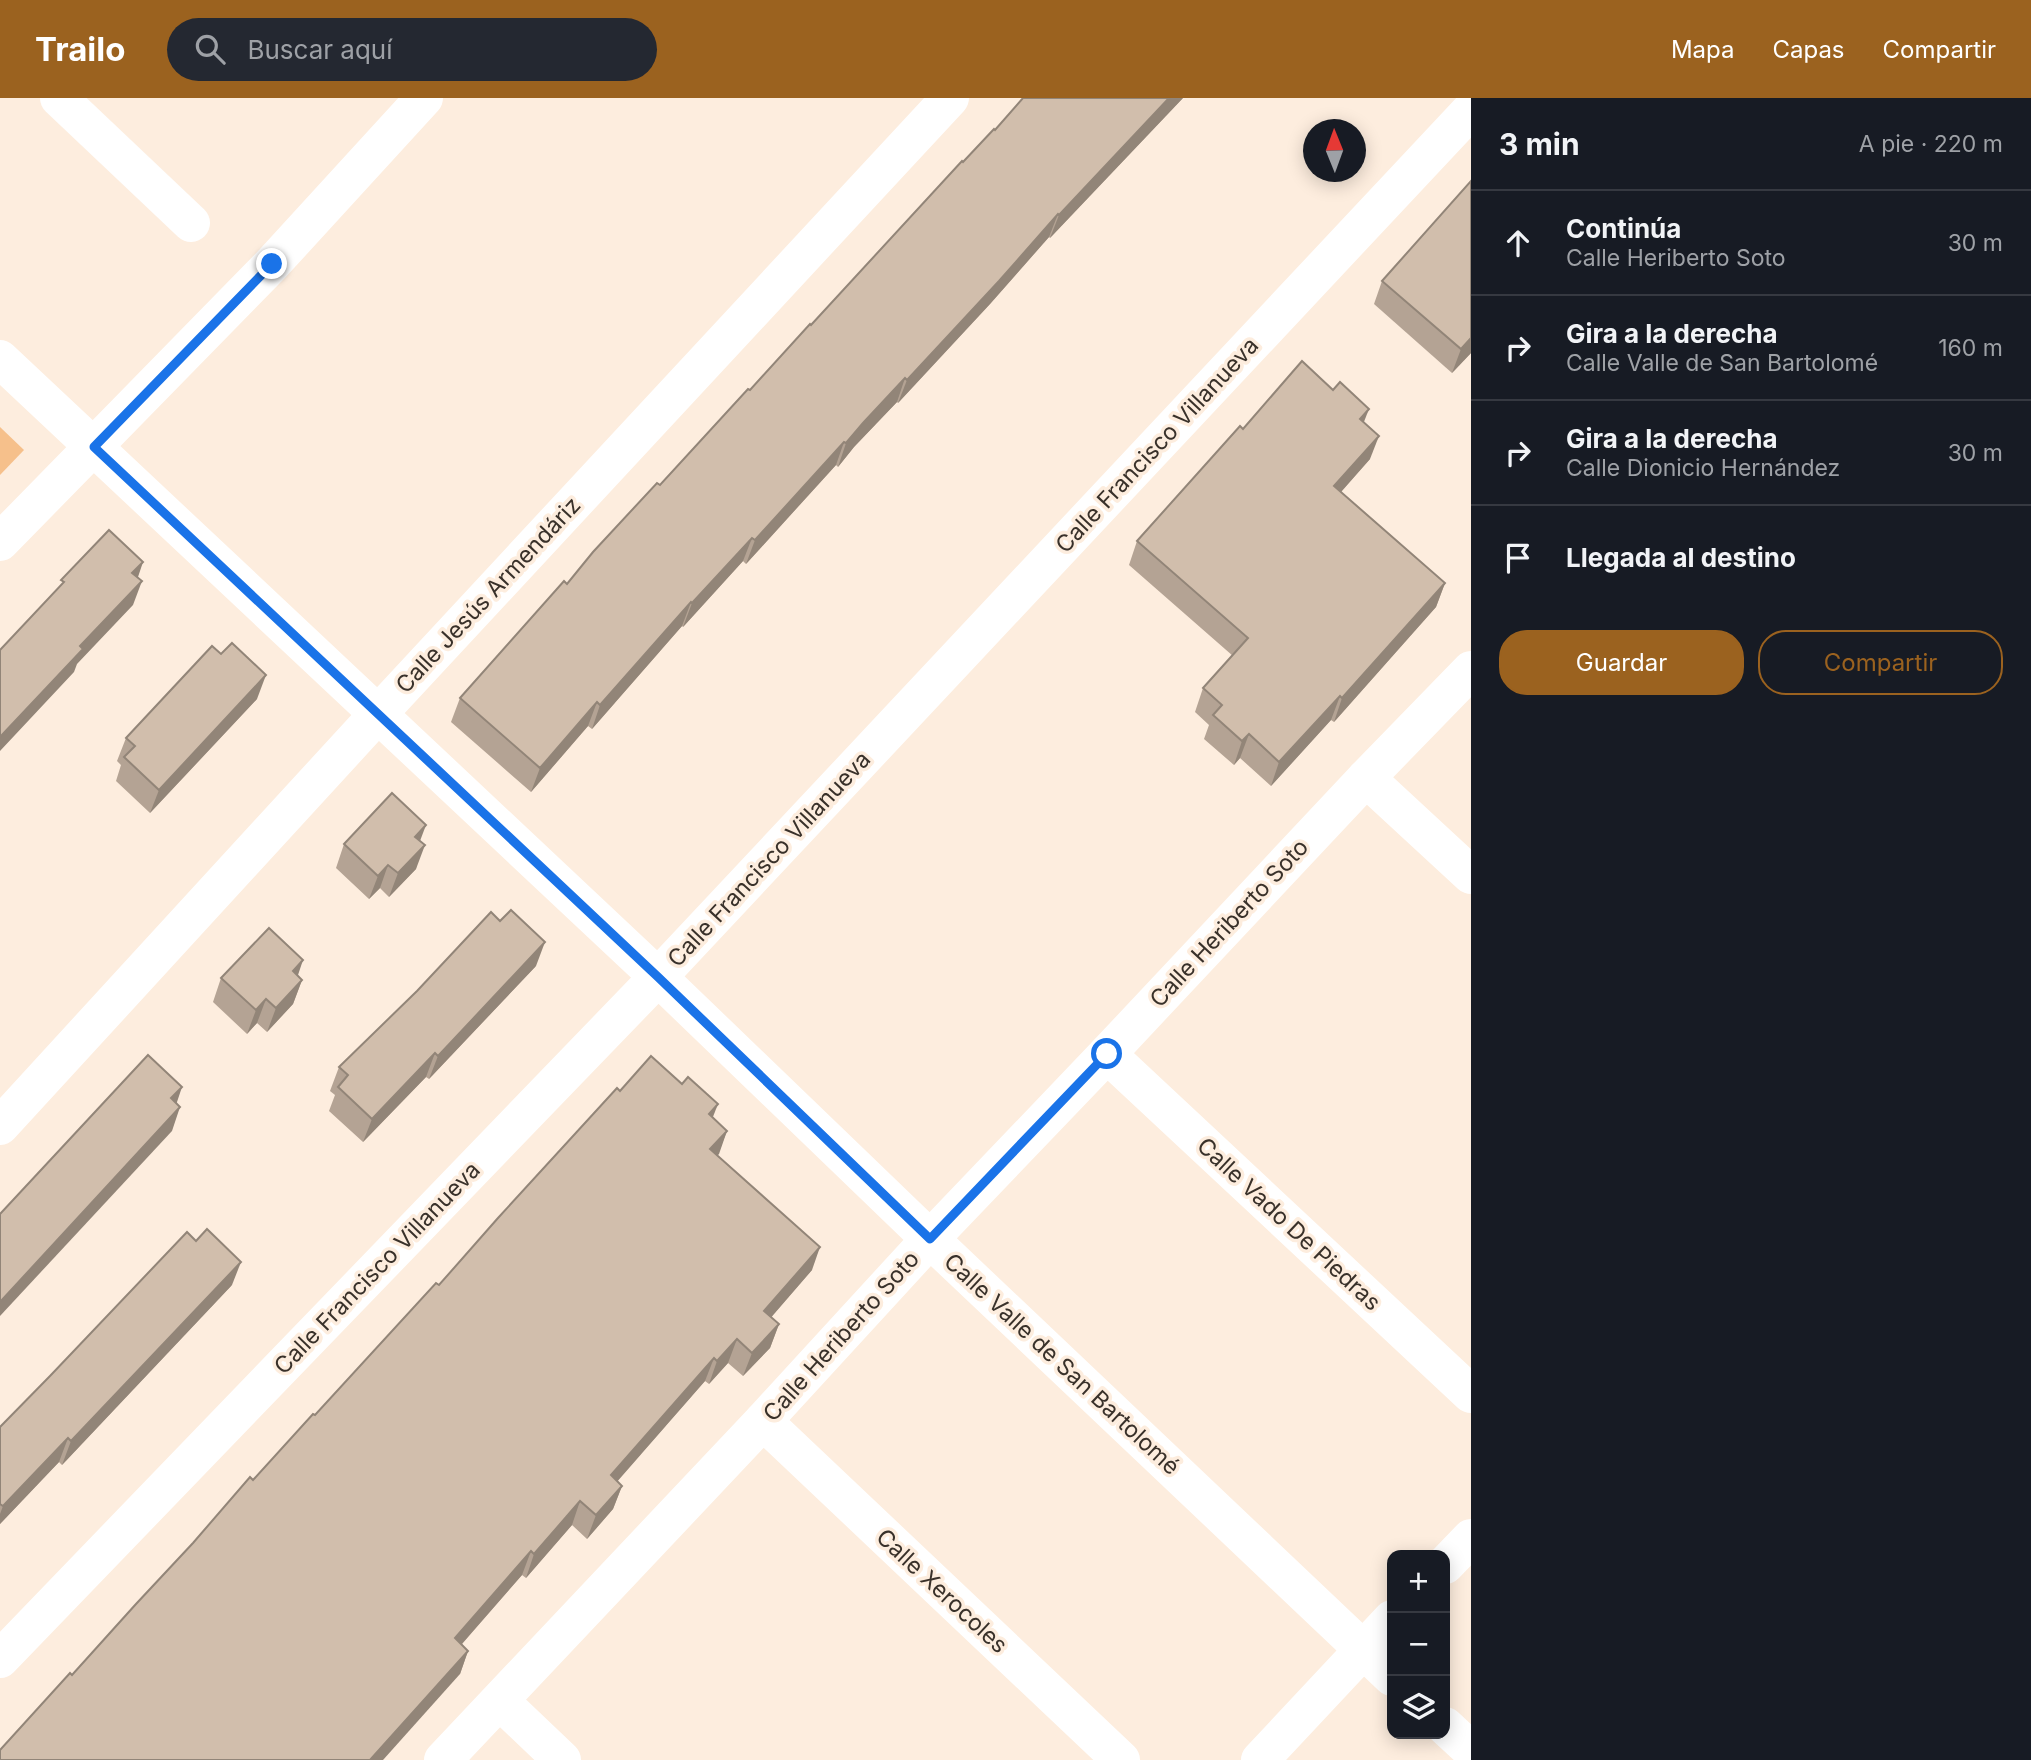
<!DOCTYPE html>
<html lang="es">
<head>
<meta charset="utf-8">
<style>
	body { margin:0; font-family:Inter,sans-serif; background:#242831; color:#f1f3f6 }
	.controls { position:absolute; right:21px; bottom:21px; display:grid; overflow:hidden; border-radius:14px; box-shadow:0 4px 18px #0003 }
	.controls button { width:63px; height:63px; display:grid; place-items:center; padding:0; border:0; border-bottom:2px solid #363941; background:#171b24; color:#f1f3f6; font:35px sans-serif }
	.compass { position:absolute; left:1303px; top:21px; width:63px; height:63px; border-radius:50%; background:#171b24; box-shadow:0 4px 18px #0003; rotate:359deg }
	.stop { position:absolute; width:21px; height:21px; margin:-16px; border:5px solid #1a73e8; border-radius:50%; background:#fff }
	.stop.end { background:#1a73e8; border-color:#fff; box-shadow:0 2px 7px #0008 }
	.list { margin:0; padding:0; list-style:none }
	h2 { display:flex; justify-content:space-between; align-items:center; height:91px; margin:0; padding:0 28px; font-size:30px }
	h2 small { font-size:23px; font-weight:400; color:#9ea1a6 }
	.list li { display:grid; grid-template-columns:46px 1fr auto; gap:21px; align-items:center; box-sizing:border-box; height:105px; padding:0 28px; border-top:2px solid #363941 }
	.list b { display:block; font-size:26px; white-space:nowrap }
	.list p { margin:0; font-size:23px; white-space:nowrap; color:#9ea1a6 }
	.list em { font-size:23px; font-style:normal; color:#9ea1a6 }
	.actions { display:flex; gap:14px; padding:21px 28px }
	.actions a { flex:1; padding:16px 0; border:2px solid #9b621f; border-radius:28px; text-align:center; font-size:24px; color:#9b621f }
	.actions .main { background:#9b621f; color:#fff }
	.icon { flex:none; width:38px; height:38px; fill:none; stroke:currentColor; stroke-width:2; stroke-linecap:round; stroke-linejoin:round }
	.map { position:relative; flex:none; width:1471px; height:1662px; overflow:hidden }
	header { display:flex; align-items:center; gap:42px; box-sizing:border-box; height:98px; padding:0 35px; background:#9b621f; color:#fff }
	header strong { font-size:33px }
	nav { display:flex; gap:38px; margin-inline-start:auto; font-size:24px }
	.search { width:490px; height:63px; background:#242831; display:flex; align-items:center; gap:18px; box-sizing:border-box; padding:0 24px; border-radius:38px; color:#9ea1a6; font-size:26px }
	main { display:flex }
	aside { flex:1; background:#171b24 }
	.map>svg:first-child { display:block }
	.green { fill:#f6c08b }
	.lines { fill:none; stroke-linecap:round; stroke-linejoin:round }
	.minor { stroke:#fff; stroke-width:38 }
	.wall { fill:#b4a394 }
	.shaded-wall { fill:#928578 }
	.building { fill:#d1beac; stroke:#928578; stroke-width:2 }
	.route { stroke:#1a73e8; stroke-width:9 }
	.labels { text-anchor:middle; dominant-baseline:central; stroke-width:7; stroke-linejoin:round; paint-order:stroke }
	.street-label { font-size:23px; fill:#39312a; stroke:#fdedde }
</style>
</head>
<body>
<header>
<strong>Trailo</strong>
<div class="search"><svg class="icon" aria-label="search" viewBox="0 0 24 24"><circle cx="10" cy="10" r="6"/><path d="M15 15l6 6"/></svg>Buscar aquí</div>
<nav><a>Mapa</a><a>Capas</a><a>Compartir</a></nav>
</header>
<main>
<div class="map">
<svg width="1471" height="1662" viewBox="0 0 1471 1662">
	<rect width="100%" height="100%" fill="#fdedde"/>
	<!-- green -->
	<path class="green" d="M0,329l24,23 -24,25z"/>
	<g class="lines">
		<!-- minor -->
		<g class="minor">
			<path d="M59,0l132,125"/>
			<path d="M0,261l658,618 272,262 462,438"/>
			<path d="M0,444l272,-278 152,-166"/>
			<path d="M1366,680l105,97"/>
			<path d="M1107,956l364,340"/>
			<path d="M0,1028l378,-412 572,-616"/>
			<path d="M763,1323l358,339"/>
			<path d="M1445,1467l26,-27"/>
			<path d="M0,1561l658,-682 813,-867"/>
			<path d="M500,1603l62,59"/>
			<path d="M1445,1628l26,24"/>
			<path d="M443,1662l320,-339 167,-182 177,-185 259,-276 105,-108"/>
			<path d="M1260,1662l132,-141"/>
		</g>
	</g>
	<!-- wall -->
	<g class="wall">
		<path d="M1183,0l-133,140 -1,-1 -59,67 -92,99 -1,-1 -43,45 -16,20 -2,-2 -90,99 -3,-3 -60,66 -1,-1 -90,103 -4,-3 -57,66 -80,-70 9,-24 200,-213 151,-160 152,-163 32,-32z"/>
		<path d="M1382,183l89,72 -19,20 -78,-69z"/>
		<path d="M1364,324l6,37 -29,33 104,91 -9,24 -102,115 -3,-2 -60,66 -31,-28 -6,7 -30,-26 5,-14 -14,-13 8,-24 30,-32 -104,-91 8,-24 106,-112z"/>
		<path d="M257,601l-107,114 -34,-32 5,-16 -4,-4 9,-23z"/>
		<path d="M420,743l-4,28 -27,28 -9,-9 -11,11 -33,-31 8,-24z"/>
		<path d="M536,868l-107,113 -3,-2 -63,65 -34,-31 6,-16 -5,-4 9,-24z"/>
		<path d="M298,878l4,4 -9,24 -26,28 -10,-9 -10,11 -34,-32 8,-24z"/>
		<path d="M620,993l93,26 14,14 -10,25 95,114 -41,47 8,7 -9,24 -27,28 -15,-13 -19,21 -4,-3 -88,100 5,5 -9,23 -26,30 -15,-14 -46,53 -4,-3 -60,69 6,7 -8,23 -388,1 181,-195 186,-195z"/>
		<path d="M232,1187l-170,180 -3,-3 -59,62v-97z"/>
	</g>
	<!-- shaded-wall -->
	<g class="shaded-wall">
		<path d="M1169,0h14l-133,140 9,-23z"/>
		<path d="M1058,116l-9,23 -59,67 -92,99 9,-23z"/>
		<path d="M1471,240v15l-19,20 9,-24z"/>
		<path d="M905,280l-8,24 -43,45 -16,20 8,-24 17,-20z"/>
		<path d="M1369,311l-9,23v-13z"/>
		<path d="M1379,338l-9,23 -45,51 9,-24z"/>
		<path d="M844,344l-8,23 -90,99 9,-24z"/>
		<path d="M752,440l-9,23 -60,66 9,-24z"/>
		<path d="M143,464l-8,24 -3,-13z"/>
		<path d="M142,483l-9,24 -56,59 -3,8 -74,79v-14l80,-91z"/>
		<path d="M1445,485l-9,24 -102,115 8,-24z"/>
		<path d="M691,504l-9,24 -90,103 8,-24z"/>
		<path d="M266,577l-9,24 -107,114 9,-23z"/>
		<path d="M1340,598l-9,24 -60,66 8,-24z"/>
		<path d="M597,604l-9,24 -57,66 9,-24z"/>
		<path d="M1249,636l-9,24 -6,7 8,-24z"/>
		<path d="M426,727l-9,24 -2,-12z"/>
		<path d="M425,747l-9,24 -27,28 9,-24z"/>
		<path d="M388,767l-8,23 -11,11 9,-23z"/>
		<path d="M545,844l-9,24 -107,113 9,-23z"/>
		<path d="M303,862l-8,24 -2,-13z"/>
		<path d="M302,882l-9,24 -26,28 9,-24z"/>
		<path d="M266,901l-9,24 -10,11 9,-24z"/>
		<path d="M435,955l-9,24 -63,65 9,-23z"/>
		<path d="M182,989l-8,24 -3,-13z"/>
		<path d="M718,1006l-9,23v-13z"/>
		<path d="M180,1009l-8,24 -172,185v-14z"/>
		<path d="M727,1033l-8,23 -18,19 9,-24z"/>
		<path d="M820,1149l-8,23 -56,65 8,-24z"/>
		<path d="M241,1164l-9,23 -170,180 9,-24z"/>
		<path d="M779,1226l-9,24 -27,28 9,-23z"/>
		<path d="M737,1241l-9,24 -19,21 8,-23z"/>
		<path d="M714,1260l-9,23 -103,118 9,-24z"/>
		<path d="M68,1340l-9,24 -59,62v-10l3,-8z"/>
		<path d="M622,1388l-9,23 -26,30 9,-24z"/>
		<path d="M580,1403l-8,24 -46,53 8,-24z"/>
		<path d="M531,1453l-9,24 -76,87 9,-24z"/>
		<path d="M468,1553l-8,23 -77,86h-13z"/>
	</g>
	<!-- building -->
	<g class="building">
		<path d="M1023,0h146l-110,117 -1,-1 -59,67 -92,99 -2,-2 -42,45 -17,20 -2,-1 -89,98 -3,-2 -60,65 -1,-1 -91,103 -3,-3 -57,66 -80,-70 104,-117 3,3 26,-32 64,-69 3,2 88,-96 2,1 60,-66 1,1 151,-164 1,1 31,-33 1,1z"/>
		<path d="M1471,83v157l-10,11 -79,-68z"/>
		<path d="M1302,263l31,29 7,-8 29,27 -9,10 19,17 -45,50 111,97 -103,115 -2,-2 -61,66 -30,-28 -7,7 -29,-26 9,-10 -19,-17 45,-50 -111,-97 103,-115 3,3z"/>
		<path d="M109,432l34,32 -11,11 10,8 -62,65 3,3 -83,88v-87l64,-68 -3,-2z"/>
		<path d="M232,545l34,32 -107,115 -35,-33 11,-11 -9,-8 86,-92 9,8z"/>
		<path d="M392,695l34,32 -11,12 10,8 -27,28 -10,-8 -10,11 -34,-32z"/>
		<path d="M511,812l34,32 -107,114 -3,-3 -63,66 -34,-32 10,-12 -9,-8 78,-76 74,-79 9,9z"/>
		<path d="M269,830l34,32 -10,11 9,9 -26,28 -10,-9 -10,11 -35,-32z"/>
		<path d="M148,957l34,32 -11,11 9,9 -180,195v-88z"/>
		<path d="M651,958l31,28 6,-7 30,27 -9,10 18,17 -17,18 110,98 -56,64 15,13 -27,29 -15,-14 -20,22 -3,-3 -103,117 11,11 -26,29 -16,-14 -46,53 -3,-3 -76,87 13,13 -98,109h-370v-10l70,-77 2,2 64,-71 57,-61 57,-66 3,3 60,-66 2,1 121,-132 3,2 59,-67 119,-130 3,3z"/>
		<path d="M207,1131l34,33 -170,179 -3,-3 -65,68 -3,-2v-77l50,-51 137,-144 9,9z"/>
	</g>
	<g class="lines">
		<!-- route -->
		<path class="route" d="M272,166l-178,183 564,530 272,262 177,-185"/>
	</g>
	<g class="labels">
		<!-- street labels -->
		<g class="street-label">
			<text transform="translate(1157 347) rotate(-47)">Calle Francisco Villanueva</text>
			<text transform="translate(488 497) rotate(-47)">Calle Jesús Armendáriz</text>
			<text transform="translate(769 761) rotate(-47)">Calle Francisco Villanueva</text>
			<text transform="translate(1229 825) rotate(-47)">Calle Heriberto Soto</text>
			<text transform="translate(1289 1126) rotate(43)">Calle Vado De Piedras</text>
			<text transform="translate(377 1170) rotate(-46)">Calle Francisco Villanueva</text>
			<text transform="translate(841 1238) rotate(-48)">Calle Heriberto Soto</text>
			<text transform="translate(1062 1266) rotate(43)">Calle Valle de San Bartolomé</text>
			<text transform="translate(942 1493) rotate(43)">Calle Xerocoles</text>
		</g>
	</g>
</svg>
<div class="controls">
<button>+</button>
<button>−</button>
<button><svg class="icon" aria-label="layers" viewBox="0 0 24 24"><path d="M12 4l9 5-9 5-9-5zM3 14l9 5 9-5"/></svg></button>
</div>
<svg class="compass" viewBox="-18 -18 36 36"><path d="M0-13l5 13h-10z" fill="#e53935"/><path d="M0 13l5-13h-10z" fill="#9ea1a6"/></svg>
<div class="stop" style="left:1107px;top:956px"></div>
<div class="stop end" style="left:272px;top:166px"></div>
</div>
<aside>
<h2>3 min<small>A pie · 220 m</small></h2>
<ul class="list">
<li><svg class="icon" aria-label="ahead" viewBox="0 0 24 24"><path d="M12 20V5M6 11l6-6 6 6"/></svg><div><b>Continúa</b><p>Calle Heriberto Soto</p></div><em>30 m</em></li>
<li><svg class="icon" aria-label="right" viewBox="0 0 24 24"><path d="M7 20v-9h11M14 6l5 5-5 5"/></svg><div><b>Gira a la derecha</b><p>Calle Valle de San Bartolomé</p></div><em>160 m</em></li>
<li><svg class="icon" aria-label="right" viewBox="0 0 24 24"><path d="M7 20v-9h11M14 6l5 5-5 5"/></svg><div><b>Gira a la derecha</b><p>Calle Dionicio Hernández</p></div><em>30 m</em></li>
<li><svg class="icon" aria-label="arrive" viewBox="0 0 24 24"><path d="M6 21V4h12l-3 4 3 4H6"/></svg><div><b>Llegada al destino</b></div></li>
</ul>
<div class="actions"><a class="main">Guardar</a><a>Compartir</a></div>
</aside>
</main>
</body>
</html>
